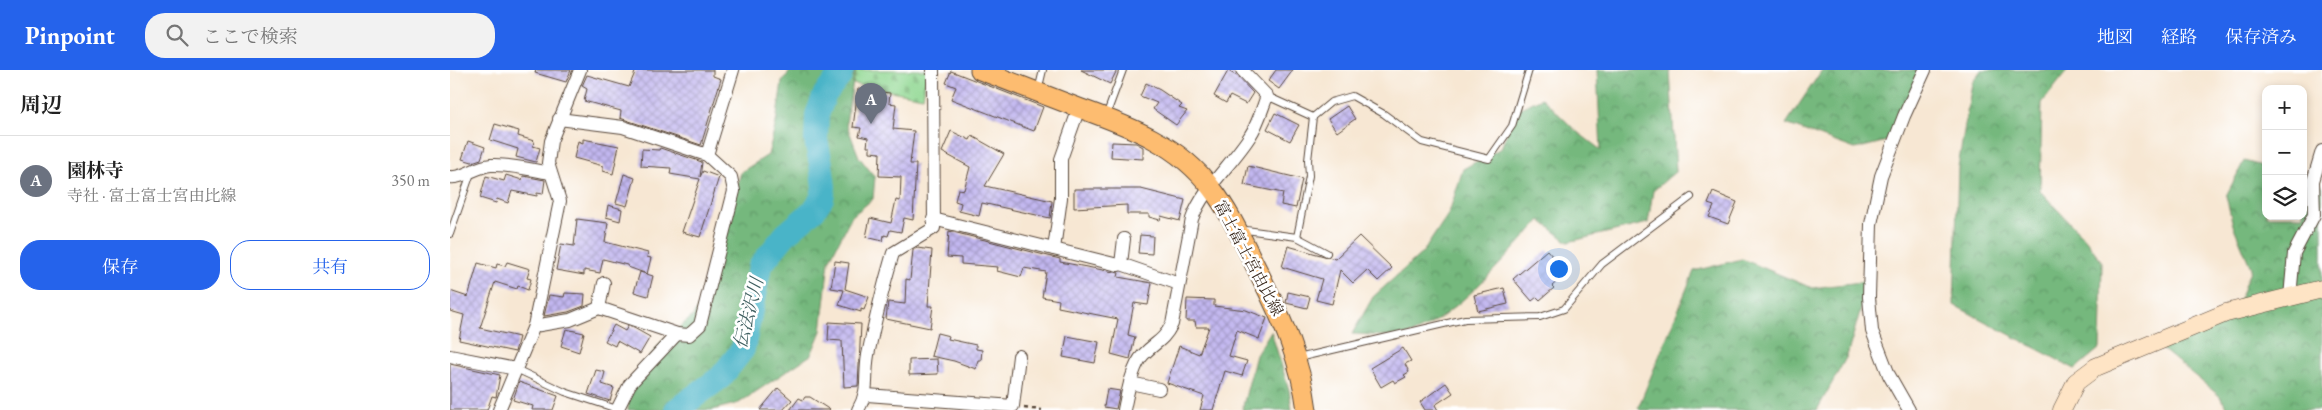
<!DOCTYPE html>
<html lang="ja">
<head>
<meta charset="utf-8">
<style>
	body { margin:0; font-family:"EB Garamond","Noto Serif JP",serif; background:#f2f2f2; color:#222 }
	.controls { position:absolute; right:15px; top:15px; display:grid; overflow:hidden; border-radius:10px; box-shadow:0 2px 8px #0003 }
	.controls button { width:45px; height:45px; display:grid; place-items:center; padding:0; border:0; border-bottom:1px solid #e0e0e0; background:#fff; color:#222; font:25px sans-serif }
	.you { position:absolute; left:1108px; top:198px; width:18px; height:18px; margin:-12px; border:4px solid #fff; border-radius:50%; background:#1a73e8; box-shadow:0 0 0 8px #1a73e833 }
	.badge { display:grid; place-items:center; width:32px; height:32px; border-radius:50%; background:#2563eb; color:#fff; font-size:16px; font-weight:700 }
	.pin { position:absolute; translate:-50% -41px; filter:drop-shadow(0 1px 2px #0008) }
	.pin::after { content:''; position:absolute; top:26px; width:18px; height:15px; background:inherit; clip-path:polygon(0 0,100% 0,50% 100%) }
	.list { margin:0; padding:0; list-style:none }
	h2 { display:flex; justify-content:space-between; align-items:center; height:65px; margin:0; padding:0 20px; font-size:21px }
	h2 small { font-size:16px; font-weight:400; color:#767676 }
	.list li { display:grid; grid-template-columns:32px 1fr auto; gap:15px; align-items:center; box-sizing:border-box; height:90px; padding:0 20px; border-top:1px solid #e0e0e0 }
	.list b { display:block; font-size:19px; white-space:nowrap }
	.list p { margin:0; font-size:16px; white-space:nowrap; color:#767676 }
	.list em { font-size:16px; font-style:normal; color:#767676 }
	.actions { display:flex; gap:10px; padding:15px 20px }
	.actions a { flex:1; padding:11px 0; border:1px solid #2563eb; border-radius:20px; text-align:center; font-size:18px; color:#2563eb }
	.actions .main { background:#2563eb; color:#fff }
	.icon { flex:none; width:28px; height:28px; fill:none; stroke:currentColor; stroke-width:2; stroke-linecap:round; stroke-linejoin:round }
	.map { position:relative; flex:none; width:1872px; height:340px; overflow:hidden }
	header { display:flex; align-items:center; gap:30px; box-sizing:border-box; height:70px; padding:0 25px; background:#2563eb; color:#fff }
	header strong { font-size:24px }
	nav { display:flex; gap:28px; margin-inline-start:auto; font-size:18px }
	.search { width:350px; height:45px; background:#f2f2f2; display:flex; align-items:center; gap:12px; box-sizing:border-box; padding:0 18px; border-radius:20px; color:#767676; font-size:19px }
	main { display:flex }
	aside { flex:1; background:#fff }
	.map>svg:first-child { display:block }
	.forest { fill:url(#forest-crowns); stroke:#58714e }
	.cemetery { fill:url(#cemetery-stones); stroke:#668158 }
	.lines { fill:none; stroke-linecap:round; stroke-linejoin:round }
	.river { stroke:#4ab4c8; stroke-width:24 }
	.building { fill:url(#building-cross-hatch) }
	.lane-casing { stroke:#574639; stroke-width:8 }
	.street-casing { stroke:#574639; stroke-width:14 }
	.secondary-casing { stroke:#574639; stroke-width:19 }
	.primary-casing { stroke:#574639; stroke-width:21 }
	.path { stroke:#574639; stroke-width:2.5; stroke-dasharray:4 4; stroke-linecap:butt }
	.lane { stroke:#fff; stroke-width:6 }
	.street { stroke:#fff; stroke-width:12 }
	.secondary { stroke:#fee4c5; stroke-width:18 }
	.primary { stroke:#fdbc6f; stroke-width:19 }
	.labels { text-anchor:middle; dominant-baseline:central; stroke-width:5; stroke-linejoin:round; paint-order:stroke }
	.street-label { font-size:16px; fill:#3b2a1e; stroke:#fff }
	.water-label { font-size:18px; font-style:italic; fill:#416162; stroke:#fff }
</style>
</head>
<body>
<header>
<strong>Pinpoint</strong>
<div class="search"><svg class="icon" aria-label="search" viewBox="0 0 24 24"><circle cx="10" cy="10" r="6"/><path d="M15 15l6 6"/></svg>ここで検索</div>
<nav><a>地図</a><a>経路</a><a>保存済み</a></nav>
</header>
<main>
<aside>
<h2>周辺<small></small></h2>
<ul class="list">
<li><span class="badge" style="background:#6b7280">A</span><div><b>園林寺</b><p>寺社 · 富士富士宮由比線</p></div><em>350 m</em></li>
</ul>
<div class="actions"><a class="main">保存</a><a>共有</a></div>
</aside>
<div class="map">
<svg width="1872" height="340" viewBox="0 0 1872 340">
	<defs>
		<pattern id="forest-crowns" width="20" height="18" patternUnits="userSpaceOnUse" patternTransform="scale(1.25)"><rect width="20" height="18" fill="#74b87d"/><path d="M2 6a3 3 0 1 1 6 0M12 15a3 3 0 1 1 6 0" fill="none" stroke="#609666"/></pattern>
		<pattern id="cemetery-stones" width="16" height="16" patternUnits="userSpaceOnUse" patternTransform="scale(1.25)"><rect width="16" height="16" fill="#91d893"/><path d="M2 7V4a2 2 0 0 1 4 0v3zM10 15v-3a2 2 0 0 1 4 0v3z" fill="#7eba7e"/></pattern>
		<pattern id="building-cross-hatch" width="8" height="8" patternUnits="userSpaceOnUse" patternTransform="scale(1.25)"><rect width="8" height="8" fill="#c2b7f0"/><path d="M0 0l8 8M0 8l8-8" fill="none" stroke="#9f95c2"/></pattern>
	</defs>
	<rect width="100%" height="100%" fill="#fff"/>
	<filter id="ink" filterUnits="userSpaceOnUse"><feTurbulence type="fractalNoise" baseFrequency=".02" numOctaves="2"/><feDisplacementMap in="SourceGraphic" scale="10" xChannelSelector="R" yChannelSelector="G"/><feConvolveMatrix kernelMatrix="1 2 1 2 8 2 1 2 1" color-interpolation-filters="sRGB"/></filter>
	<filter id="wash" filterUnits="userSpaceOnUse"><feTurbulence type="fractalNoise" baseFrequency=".0096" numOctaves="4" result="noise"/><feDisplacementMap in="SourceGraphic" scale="20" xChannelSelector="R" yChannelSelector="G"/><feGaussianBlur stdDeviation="1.12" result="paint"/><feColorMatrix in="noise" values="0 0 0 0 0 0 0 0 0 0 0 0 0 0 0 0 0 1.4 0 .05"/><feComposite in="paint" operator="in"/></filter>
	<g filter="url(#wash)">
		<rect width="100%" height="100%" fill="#f7e7d3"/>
		<!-- forest -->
		<g class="forest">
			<path d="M341,0h64l-9,53 13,34 16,20 -2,22 -21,17 -23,45 -8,70 -10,24 -72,48 -27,7h-84l2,-26 31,-42 31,-25 18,-30 31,-115 27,-17 8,-32 6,-41z"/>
			<path d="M1147,0h73l6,101 -23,20 -5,32 -80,19 -28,-22c-27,30 -95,109 -135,115 -17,3 -37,-1 -53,-1l21,-37 50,-45 26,-39 14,-44 38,-21 15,-38 26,-12 34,33 25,19z"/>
			<path d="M1372,0h104l-31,69 -40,10 -69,-25z"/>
			<path d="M1531,0h87l-26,33 -2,88 46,49 16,22 -2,86 -25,21 -121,-64 4,-138 14,-84z"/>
			<path d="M1794,91l22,6v49h37v-37l19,7v224h-95l-5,-12 -66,-54 80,-36 15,-40 -18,-43 -7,-29z"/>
			<path d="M1292,189l70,29 57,-7 -22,75 -30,54h-177l-2,-2 56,-137z"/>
			<path d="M821,261l18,59 3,20h-50l14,-55z"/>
		</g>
		<!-- cemetery -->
		<path class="cemetery" d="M406,0h71l-4,27 -70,-13z"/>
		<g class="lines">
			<!-- river -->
			<path class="river" d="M226,340l45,-33 22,-28 17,-83 26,-32 28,-24 8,-12 2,-11 -3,-23 -5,-24 1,-25 8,-21 15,-18 2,-6"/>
		</g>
		<g id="blocks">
			<!-- building -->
			<g class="building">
				<path d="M86,0h35l-5,12 -31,-9z"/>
				<path d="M186,0h77v6l8,3 -20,66 -81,-27 1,-7 -37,-10 3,-12 -5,-3 5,-11 42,12z"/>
				<path d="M631,0h36l-7,14z"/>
				<path d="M826,0h17l-14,19 -11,-8z"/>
				<path d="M501,1l92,36 -9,24 -83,-32 5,-12 -10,-4z"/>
				<path d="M778,1l9,5 16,17 -7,11 -16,-8 -4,7 -12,-7z"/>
				<path d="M696,13l14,7 22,15 -3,3 8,3 -11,14 -23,-16 4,-6 -17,-7z"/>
				<path d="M408,19l32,4 -1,10 7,1 -3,25 21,2 -4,33h6l-3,56 -9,-2 -3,14 -11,-2 -2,6 -4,-1 -1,6 -17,-4 4,-19 21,5 5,-23 4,1 1,-24 -22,-1 1,-23 -10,-1v-5h-3l1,-9 -9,-2 2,-8 -8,-1z"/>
				<path d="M897,36l8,13 -18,13 -9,-13z"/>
				<path d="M825,43l24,12 -9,16 -23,-12z"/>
				<path d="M45,54l24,7 -1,5 16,5 -1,5 7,2 -4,14 -20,-5 2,-8 -28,-9z"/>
				<path d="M501,61l19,9 2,-4 32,18 -19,32 67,15 -2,17 -68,-15 -3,13 -20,-5 2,-8 -6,-2 3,-12 6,1 6,-23 -28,-15z"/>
				<path d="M133,69l36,7 -6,28 -10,-3v-5l-29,-8 4,-17 5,2z"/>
				<path d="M18,71l17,6 -4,12 -9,3 -10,-3z"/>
				<path d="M662,72l24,1 7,4v12l-32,-2z"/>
				<path d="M210,78l42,14 -2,15 3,-6 16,6 -19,60 -18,-5 18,-53 -30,-5 1,-6 -30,-2 1,-17 17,1z"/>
				<path d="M798,96l54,13 -6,29 -15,-3 2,-12 -39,-8z"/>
				<path d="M174,104l11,4 -8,28 -11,-3z"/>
				<path d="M56,105l16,5 1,-4 22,4 -2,14 -6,-1v3l-25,-5 -4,12 -11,-4 -1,4 -16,-5 6,-22 18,5z"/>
				<path d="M624,119h67l44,11 -5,21 -19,-5 -1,4 -11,-3v-3h-22v-9l-53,3z"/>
				<path d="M1263,122l24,10 -9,22 -19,-7 5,-11 -6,-2z"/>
				<path d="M158,135l14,4 -2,12 -14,-4z"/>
				<path d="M127,149l31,4 -3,19 43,11 -1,4 4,1 -4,16 -19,-7 -1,-2 -24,-6 -3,14 -16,-3v5l-28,-5 5,-26 13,2z"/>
				<path d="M499,161l111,28v3l59,11 -1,4 34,6 -4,22 -14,-2 -6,32 7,2 -5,22 -19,-5 7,-35 -60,-12 1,-7 -17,-3 4,-25 -22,-4 -3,9 -24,-6 1,-4 -37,-3v-6l-14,-1z"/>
				<path d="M690,165l13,1 -1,18 -14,-1z"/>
				<path d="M909,166l33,32 -14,13 -11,-11 -14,13 -13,-13 -8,34 -16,-4 6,-21 -40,-12 6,-21 47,13z"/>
				<path d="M467,178l15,2 -4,56h5l-3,22 -44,-9 2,-17 17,2 1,-25 4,1 3,-30z"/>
				<path d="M1097,180l20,23 -15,13 2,2 -14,12 -3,-3 -5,4 -19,-22z"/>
				<path d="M385,191l14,2 -4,26 24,8 -5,13 -3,-1v3l-22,-7 5,-15 -13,-2z"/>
				<path d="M57,192l23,7 -3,9 4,1 -3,11 -10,-4 -1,3 -22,-7 -15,46 39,9 -4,15 -56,-12 5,-25 -14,-4v-20l18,6 10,-34 18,5 1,-4 8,2z"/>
				<path d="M190,202l13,4 -5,20 -14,-4z"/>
				<path d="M1054,218l4,16 -30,7 -4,-16z"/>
				<path d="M838,222l22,5 -3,11 -21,-5z"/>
				<path d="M115,223l20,1 -1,12 -16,6 -24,4 5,-21 15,2z"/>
				<path d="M737,229l27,1v6l32,4 21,8 -8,21 -22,-9 -8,26 18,5 -5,15 -17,-5 -12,39h-13l4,-14 -37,-13 12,-37 20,8 10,-27h-13l-1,-6h-9z"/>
				<path d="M379,252l32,2 -3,62 -14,1 -2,-46 -14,-1z"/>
				<path d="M164,255l11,6 3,-5 6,2 16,9 -10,17 -23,-13 -2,5 -10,-5z"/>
				<path d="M116,259l18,4 -5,19 -18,-6z"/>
				<path d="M487,263l12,3 -1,3 28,6v4l6,1 -1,10h-3l-2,9 -22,-8 -23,-5z"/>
				<path d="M617,266l32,6 -4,21 -32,-6z"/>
				<path d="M953,278l8,13 -6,3 4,8 -5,3 2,2 -11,6 -2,-3 -12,7 -11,-19z"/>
				<path d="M487,289l1,15 -29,1v-15z"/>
				<path d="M0,294l50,11 -4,22 -4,-1 -5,14h-37z"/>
				<path d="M146,300l9,2 -3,12 12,4 -4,13 -22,-7z"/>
				<path d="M69,312l39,14 -5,14h-21l1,-4 -20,-6z"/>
				<path d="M996,313l7,10 -18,12 3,5h-13l-5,-8z"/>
				<path d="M328,318l14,12 -9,10h-23z"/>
				<path d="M657,319l13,2 -4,18 -12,-2z"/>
				<path d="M355,327h5l20,13h-40l9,-12 4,2z"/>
			</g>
		</g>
	</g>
	<g filter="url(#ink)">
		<use href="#blocks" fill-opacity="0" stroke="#574639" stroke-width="1"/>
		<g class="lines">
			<defs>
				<g id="lane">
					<path d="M588,21l5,-21"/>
					<path d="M817,26l46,21 18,-15 21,-6 32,18 38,28 67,17 23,-33 17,-56"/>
					<path d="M656,46l17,-46"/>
					<path d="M789,159l58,8 12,-61 -1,-16 5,-43"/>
					<path d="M0,164l21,-61"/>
					<path d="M847,167l30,16"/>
					<path d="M848,288l167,-39 75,-2 24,-8 38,-45 89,-67"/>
					<path d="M66,299l49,23 52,17"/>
				</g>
				<g id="street">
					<path d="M257,85l26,-85"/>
					<path d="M0,107c13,2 26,-11 41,-12 19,-1 40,5 59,8"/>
					<path d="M483,149l185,46 3,-1 58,20"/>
					<path d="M604,179l7,-51v-39l18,-51"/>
					<path d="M671,194l3,-25"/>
					<path d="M1840,227l4,-44 20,-38 -1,-34 9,-30"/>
					<path d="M149,238l5,-25"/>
					<path d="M84,256l36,-6 29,-12 78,26 12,1 11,-10 34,-134 -3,-14 -24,-22 -84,-28 -64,-8"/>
					<path d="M0,286l66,13"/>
					<path d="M680,313l29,6"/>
					<path d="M417,325l146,11 6,-50"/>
					<path d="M49,340l35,-84 26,-125 -12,-38 3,-22 29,-71"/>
					<path d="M167,340l13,-26 47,-50"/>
					<path d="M408,340c12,-21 6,-32 10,-55 7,-35 15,-68 25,-102l41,-25 -1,-158"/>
					<path d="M674,340c3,-15 8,-44 19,-55 13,-14 19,-12 29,-31l20,-105c10,-29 41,-56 58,-83 8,-12 12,-27 17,-40l-25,-26"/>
					<path d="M1459,340l-20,-35 -17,-44 -3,-34 2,-73 10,-48 23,-60 21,-46"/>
				</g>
				<path id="secondary" d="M1612,340l14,-28 20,-15 130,-54 96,-24"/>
				<path id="primary" d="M530,0c33,13 66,25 99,38 50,18 100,36 133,81 20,26 33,57 48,86 22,44 41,86 47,135"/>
			</defs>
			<!-- lane casing -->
			<use href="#lane" class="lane-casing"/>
			<!-- street casing -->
			<use href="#street" class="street-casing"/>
			<!-- secondary casing -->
			<use href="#secondary" class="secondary-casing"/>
			<!-- primary casing -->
			<use href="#primary" class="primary-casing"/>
			<!-- path -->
			<path class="path" d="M574,338l18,2"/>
			<!-- lane -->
			<use href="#lane" class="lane"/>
			<!-- street -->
			<use href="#street" class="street"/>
			<!-- secondary -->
			<use href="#secondary" class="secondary"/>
			<!-- primary -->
			<use href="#primary" class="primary"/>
		</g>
	</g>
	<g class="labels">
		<!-- street labels -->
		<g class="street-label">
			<text transform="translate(799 188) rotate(62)">富士富士宮由比線</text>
		</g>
		<!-- water labels -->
		<g class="water-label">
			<text transform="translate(298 243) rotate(-76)">伝法沢川</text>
		</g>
	</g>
</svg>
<div class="controls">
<button>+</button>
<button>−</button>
<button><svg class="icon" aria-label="layers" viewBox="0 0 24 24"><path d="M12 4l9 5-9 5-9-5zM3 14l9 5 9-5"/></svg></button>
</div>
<div class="you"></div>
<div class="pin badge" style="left:421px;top:54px;background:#6b7280">A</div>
</div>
</main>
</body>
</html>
